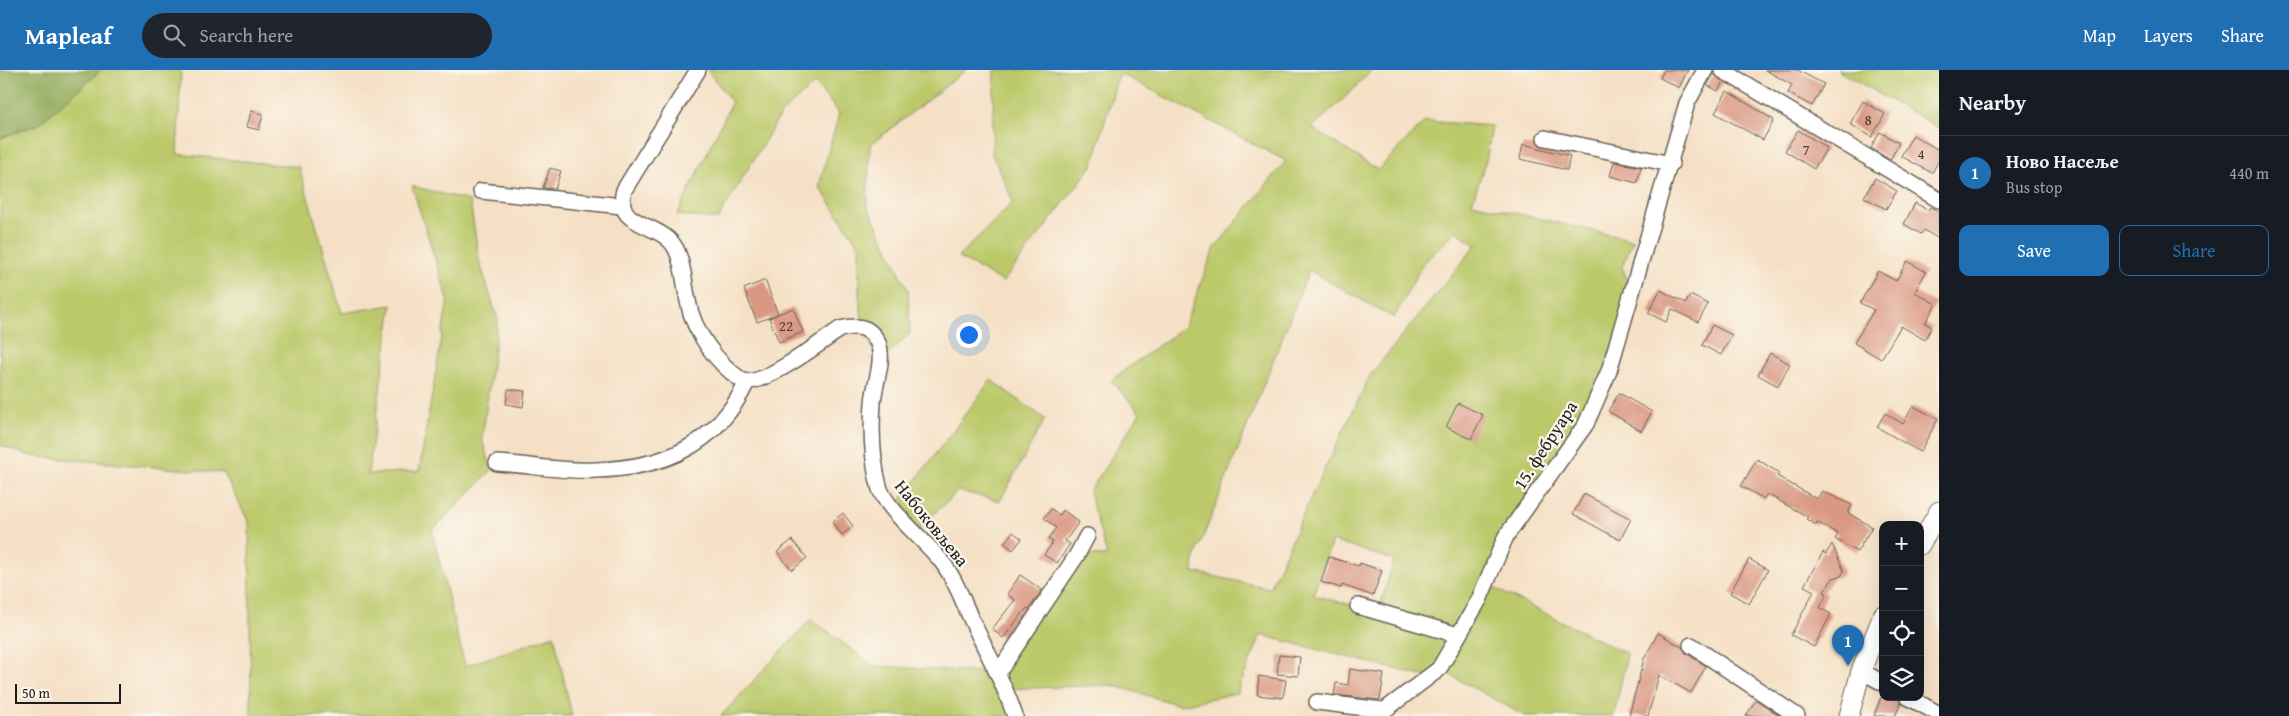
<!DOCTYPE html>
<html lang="en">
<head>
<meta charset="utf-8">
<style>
	body { margin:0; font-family:"Gentium Book Plus",serif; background:#20242c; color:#f1f3f6 }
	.controls { position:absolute; right:15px; bottom:15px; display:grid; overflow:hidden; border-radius:10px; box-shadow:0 5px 20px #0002 }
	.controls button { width:45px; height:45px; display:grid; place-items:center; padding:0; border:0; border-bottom:1px solid #363941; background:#171b24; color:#f1f3f6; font:25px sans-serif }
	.scale { position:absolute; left:15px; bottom:12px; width:106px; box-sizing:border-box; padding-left:5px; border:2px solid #1c1c1c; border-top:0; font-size:14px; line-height:18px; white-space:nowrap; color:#1c1c1c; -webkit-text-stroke:4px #fbf7ec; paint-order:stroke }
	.you { position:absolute; left:968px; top:264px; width:18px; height:18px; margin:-12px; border:4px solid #fff; border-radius:50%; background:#1a73e8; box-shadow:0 0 0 8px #1a73e833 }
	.badge { display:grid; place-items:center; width:32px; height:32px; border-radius:50%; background:#1f6fb2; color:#fff; font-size:16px; font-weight:700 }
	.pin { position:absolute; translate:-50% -41px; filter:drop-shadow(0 1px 2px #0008) }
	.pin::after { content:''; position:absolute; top:26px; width:18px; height:15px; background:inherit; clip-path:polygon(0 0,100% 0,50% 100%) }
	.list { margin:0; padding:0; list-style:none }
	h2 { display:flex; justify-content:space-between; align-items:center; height:65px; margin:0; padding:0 20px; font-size:21px }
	h2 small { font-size:16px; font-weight:400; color:#9ea1a6 }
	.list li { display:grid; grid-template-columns:32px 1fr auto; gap:15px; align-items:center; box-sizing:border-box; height:75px; padding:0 20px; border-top:1px solid #363941 }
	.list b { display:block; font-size:19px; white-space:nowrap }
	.list p { margin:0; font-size:16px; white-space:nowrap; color:#9ea1a6 }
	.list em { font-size:16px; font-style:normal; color:#9ea1a6 }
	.actions { display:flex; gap:10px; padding:15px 20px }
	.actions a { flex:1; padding:11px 0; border:1px solid #1f6fb2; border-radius:10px; text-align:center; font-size:18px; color:#1f6fb2 }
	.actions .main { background:#1f6fb2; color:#fff }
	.icon { flex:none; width:28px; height:28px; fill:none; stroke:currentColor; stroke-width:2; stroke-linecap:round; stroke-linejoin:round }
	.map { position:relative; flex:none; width:1939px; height:646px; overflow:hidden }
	header { display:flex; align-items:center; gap:30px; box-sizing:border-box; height:70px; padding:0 25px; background:#1f6fb2; color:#fff }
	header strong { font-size:24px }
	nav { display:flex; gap:28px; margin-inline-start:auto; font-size:18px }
	.search { width:350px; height:45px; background:#20242c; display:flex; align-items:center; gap:12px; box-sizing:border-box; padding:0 18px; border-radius:28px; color:#9ea1a6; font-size:19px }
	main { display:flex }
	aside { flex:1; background:#171b24 }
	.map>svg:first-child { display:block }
	.green { fill:#bbc96b; stroke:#6c7244; fill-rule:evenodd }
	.forest { fill:#94ad5f; stroke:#58643e }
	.building { fill:#d99882 }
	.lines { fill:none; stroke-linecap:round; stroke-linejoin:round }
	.minor-casing { stroke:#686157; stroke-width:18 }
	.major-casing { stroke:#686157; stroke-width:21 }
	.minor { stroke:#fff; stroke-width:15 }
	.major { stroke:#fff; stroke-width:19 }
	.labels { text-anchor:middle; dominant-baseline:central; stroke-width:4.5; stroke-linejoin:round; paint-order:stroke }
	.number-label { font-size:15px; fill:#4b3b36 }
	.street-label { font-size:18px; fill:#1c1c1c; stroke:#fbf7ec }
</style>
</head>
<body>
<header>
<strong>Mapleaf</strong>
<div class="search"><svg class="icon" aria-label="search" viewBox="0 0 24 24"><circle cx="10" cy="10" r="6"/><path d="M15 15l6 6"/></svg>Search here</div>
<nav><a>Map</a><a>Layers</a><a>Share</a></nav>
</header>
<main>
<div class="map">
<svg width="1939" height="646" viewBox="0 0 1939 646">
	<rect width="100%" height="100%" fill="#fbf7ec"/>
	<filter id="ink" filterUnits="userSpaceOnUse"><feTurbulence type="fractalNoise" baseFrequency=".02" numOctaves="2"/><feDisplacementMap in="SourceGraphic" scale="10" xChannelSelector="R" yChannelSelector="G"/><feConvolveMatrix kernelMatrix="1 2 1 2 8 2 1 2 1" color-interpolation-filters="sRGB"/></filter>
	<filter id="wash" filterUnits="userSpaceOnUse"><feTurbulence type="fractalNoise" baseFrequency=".0096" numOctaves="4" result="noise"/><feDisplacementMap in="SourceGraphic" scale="20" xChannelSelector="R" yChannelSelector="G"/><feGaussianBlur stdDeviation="1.12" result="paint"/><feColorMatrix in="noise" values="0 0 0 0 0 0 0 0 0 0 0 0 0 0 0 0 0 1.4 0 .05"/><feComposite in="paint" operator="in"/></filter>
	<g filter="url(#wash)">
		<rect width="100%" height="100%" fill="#f5e0c5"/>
		<!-- green -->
		<g class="green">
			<path d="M101,0h80l-4,84 122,13 43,146 50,-8 -24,169 51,-3 29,-171 -36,-114 58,15 9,59 19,60 -16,119 10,31 -60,61 33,135 89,-31 18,81h-321l-2,-193 -25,-50 -194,-17 -30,-11v-307l39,-14z"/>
			<path d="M707,0h259l-96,75 -3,60 41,85 2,43 -31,30 -16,-37 -4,-31v-49l-40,-60 20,-73 -24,-30 -34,31 -63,105 -41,-4 55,-113z"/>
			<path d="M994,0h377l-17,19 -42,39 66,42 47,-49 67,5 -5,31 -15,46 161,37 -11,27 11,27 -24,77 -60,107 -63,106 141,70 -13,62h-89l-86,-47 -13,8 -165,-42 -24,58 -57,12 -68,-20 -107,4 10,27h-294l90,-97 63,47 125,7 78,-118 30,1 -18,-64 51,-79 -29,-33 73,-53 30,-78 72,-88 -167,-88 -27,93 -89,116 -45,-25 55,-55 -21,-48zM1456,161l20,14 -105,129 -60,123 -41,91 -77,-16 1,-12 115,-290 85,48 28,-53zM1332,471l62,19 -16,52 -65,-17z"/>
			<path d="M1837,0h102v58z"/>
			<path d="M991,310l54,39 -45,82 -42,-10 -43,41 -21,-23z"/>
		</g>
		<!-- forest -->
		<path class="forest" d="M0,0h101l-62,54 -39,14z"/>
		<g id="blocks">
			<!-- building -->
			<g class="building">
				<path d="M1664,0h24l-9,18 -19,-10z"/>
				<path d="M1765,0h32l27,14 -12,22 -24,-13 4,-8z"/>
				<path d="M1714,4l9,8 -5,9 -11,-6z"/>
				<path d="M1727,21l47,29 -11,20 -48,-27z"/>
				<path d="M1863,31l22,13 -13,23 -22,-13z"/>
				<path d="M251,41l12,3 -4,16 -12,-3z"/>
				<path d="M1798,60l29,18 -13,21 -29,-18z"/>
				<path d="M1880,62l19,11 -9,17 -19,-12z"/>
				<path d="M1913,65l26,15v10l-7,13 -31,-17z"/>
				<path d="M1523,74l47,12 -3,14 -47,-11z"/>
				<path d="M1614,92l27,5 -4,16 -27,-7z"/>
				<path d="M550,98l11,3 -6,18 -12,-1z"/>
				<path d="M1875,108l22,13 -11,18 -22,-12z"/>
				<path d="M1915,133l13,7 2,-3 9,5v27l-15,-9 -3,4 -17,-10z"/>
				<path d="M1907,191l19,11 -11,20 21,12 -11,19 7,4 -7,13 -24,-14 -20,33 -27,-16 20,-33 -14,-7 18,-32 18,10z"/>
				<path d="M765,210l13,34 -21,8 -13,-33z"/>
				<path d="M1660,220l26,13 4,-8 18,9 -10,18 -26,-13 -6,13 -18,-9z"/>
				<path d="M793,238l10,24 -24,10 -10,-24z"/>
				<path d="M1712,255l20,10 -11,20 -19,-10z"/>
				<path d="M1770,283l20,11 -12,22 -20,-11z"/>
				<path d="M508,319l17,2 -2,16 -17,-3z"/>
				<path d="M1619,323l33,19 -11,19 -33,-20z"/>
				<path d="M1458,333l25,12 -12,24 -25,-12z"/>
				<path d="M1913,336l25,13 -18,33 -43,-25 8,-14 18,11z"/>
				<path d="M1757,389l22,14 -2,3 40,23 5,-8 30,14 -4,8 24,14 -15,25 -22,-13 3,-5 -21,-12 -1,3 -10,-6 2,-2 -41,-23 -3,5 -23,-13z"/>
				<path d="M1584,424l47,25 -11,21 -47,-26z"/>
				<path d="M1051,439l9,6 3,-5 16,12 -14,19 5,3 -13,19 -13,-8 9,-13 -5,-3 8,-11 -12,-10z"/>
				<path d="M843,443l10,13 -11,9 -10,-13z"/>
				<path d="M1013,462l9,7 -9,11 -9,-7z"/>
				<path d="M792,470l15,18 -15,12 -15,-18z"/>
				<path d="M1832,474l12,27 -3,5 -8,2 -9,14 3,2 -7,14 11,6 -17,33 -23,-12 23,-44 -10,-5 19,-34 3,2z"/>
				<path d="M1329,487l30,9 1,-3 22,8 -9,25 -31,-11 -1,3 -20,-6z"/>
				<path d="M1749,489l19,11 -19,34 -19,-11z"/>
				<path d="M1020,505l22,15 -13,19 -2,-1 -24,30 -11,-9 23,-29 -8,-6z"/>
				<path d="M1658,563l24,14 4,6 20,13 -15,27 -32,-18 -11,41h-19l15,-57z"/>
				<path d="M1279,585l21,2 -2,19 -21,-2z"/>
				<path d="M1350,599l34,5 -4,26 -46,-5 2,-12 12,2z"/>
				<path d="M1259,606l27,4 -3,18 -26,-3z"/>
				<path d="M1881,627l18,2 2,4 -6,13h-21z"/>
				<path d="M1756,630l24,16h-34z"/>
			</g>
		</g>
	</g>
	<g filter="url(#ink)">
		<use href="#blocks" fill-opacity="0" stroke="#686157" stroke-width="1"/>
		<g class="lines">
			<defs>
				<g id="minor">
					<path d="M698,0l-74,120c-11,39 38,31 52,59 8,16 8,35 12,52 5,30 29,63 55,80 19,6 80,-40 97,-52 16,-4 30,-4 38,14 7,18 -4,41 -5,60 -2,27 -1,56 6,83 5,22 48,56 63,76 14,18 21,40 31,61 15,31 31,60 42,93"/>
					<path d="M1722,0l217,130"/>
					<path d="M1545,68l126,26"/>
					<path d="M481,121l141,15"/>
					<path d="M497,393c33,2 67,9 99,7 68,-2 120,-24 151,-88"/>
					<path d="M1358,536l100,29"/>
					<path d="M1691,575l106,71"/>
					<path d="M1861,601l22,12"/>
					<path d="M998,603l79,-118 10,-19"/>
					<path d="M1908,627l31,17"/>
					<path d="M1317,632l65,8"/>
					<path d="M1377,646l62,-47 40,-69 27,-64 80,-112 23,-53 78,-268 18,-33"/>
				</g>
				<g id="major">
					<path d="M1920,475l19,-34"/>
					<path d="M1849,646l12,-45 22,-56"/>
				</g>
			</defs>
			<!-- minor casing -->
			<use href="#minor" class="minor-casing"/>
			<!-- major casing -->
			<use href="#major" class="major-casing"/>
			<!-- minor -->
			<use href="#minor" class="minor"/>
			<!-- major -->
			<use href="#major" class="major"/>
		</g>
	</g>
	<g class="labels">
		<!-- number labels -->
		<g class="number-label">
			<text x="1868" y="49">8</text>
			<text x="1806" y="79">7</text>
			<text x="1921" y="83">4</text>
			<text x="786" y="255">22</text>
		</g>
		<!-- street labels -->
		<g class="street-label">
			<text transform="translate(1545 375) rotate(-57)">15. фебруара</text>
			<text transform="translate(932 453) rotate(51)">Набоковљева</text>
		</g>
	</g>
</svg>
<div class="controls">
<button>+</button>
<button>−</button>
<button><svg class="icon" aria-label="locate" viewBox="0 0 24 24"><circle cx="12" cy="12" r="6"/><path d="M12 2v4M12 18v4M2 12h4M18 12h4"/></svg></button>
<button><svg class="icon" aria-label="layers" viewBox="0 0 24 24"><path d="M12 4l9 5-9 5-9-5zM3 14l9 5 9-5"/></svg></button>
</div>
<div class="scale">50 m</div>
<div class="you"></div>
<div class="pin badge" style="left:1848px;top:596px">1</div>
</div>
<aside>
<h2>Nearby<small></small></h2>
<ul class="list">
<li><span class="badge">1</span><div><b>Ново Насеље</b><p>Bus stop</p></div><em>440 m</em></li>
</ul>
<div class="actions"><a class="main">Save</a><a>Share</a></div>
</aside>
</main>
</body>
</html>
